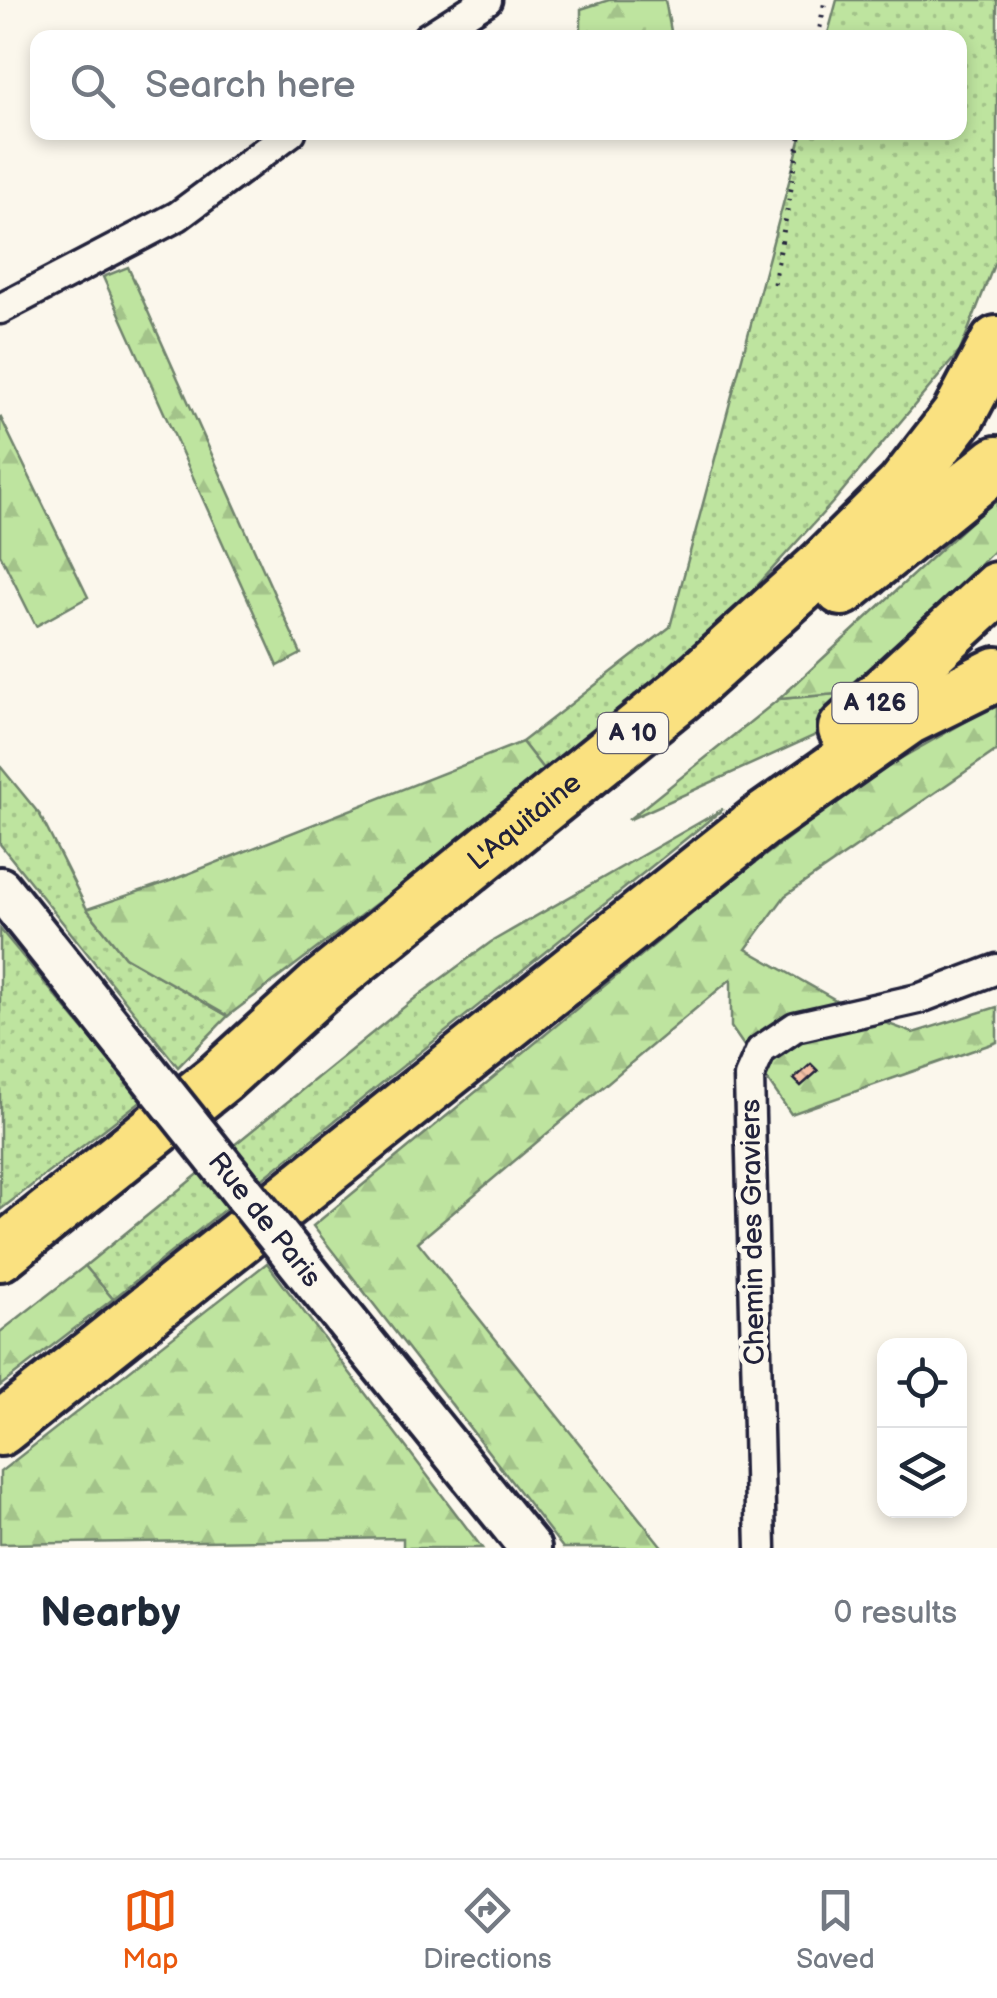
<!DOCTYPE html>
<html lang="en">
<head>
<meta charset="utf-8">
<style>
	body { margin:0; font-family:"Balsamiq Sans",sans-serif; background:#f2f2f3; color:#1f2937 }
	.controls { position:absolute; right:30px; bottom:30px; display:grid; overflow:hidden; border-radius:20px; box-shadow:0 5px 15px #0003 }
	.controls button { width:90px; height:90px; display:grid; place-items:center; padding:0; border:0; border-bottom:2px solid #e0e1e3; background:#fff; color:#1f2937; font:50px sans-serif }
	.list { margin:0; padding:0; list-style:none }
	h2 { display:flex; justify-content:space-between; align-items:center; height:130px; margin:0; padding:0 40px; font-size:42px }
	h2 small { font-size:32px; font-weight:400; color:#747a83 }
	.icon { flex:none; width:55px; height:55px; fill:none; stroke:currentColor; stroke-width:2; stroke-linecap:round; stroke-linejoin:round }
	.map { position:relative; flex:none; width:997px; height:1548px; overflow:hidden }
	.search { position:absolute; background:#fff; box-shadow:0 5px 15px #0003; left:30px; right:30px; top:30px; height:110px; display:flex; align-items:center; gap:25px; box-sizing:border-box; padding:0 35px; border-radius:20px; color:#747a83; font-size:38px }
	.sheet { height:310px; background:#fff }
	nav { display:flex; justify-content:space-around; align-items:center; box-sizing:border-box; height:140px; border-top:2px solid #e0e1e3; background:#fff; font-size:28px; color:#747a83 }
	nav a { display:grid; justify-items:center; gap:5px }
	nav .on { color:#ea580c }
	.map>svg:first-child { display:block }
	.grass { fill:url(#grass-dots); stroke:#70836d; stroke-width:2.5 }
	.forest { fill:url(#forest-firs); stroke:#70836d; stroke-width:2.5 }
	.building { fill:url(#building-back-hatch); stroke:#22223b; stroke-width:2.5 }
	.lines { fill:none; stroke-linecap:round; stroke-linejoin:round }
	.street-casing { stroke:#22223b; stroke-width:35 }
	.secondary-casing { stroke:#22223b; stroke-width:48 }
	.highway-casing { stroke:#22223b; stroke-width:60 }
	.path { stroke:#22223b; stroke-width:5; stroke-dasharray:2.5 8; stroke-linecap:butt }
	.street { stroke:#fbf7ec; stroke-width:28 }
	.secondary { stroke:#fbf7ec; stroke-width:40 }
	.highway { stroke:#fae180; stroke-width:52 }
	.secondary-bridge-casing { stroke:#22223b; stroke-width:48; stroke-linecap:butt }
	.secondary-bridge { stroke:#fbf7ec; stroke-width:40 }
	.labels { text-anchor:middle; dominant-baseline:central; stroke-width:10; stroke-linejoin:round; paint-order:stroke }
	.shield { fill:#fbf7ec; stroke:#636270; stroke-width:2.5 }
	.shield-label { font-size:25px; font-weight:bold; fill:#22223b }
	.street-label { font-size:28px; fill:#22223b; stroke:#fbf7ec }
</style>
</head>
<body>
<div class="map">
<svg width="997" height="1548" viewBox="0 0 997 1548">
	<defs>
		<pattern id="grass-dots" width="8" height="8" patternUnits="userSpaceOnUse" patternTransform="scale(2.5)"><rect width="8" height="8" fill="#bee49f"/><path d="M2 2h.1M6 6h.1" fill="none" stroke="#a3c38a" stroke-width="1.8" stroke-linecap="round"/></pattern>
		<pattern id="forest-firs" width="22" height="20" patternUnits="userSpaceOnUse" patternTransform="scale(2.5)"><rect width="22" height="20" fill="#bee49f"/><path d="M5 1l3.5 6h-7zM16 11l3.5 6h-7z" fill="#a3c38a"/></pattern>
		<pattern id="building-back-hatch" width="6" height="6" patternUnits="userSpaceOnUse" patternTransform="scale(2.5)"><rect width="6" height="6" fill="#f4c0a6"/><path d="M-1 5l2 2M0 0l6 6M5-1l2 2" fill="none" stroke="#d1a590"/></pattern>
	</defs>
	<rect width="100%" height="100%" fill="#fbf7ec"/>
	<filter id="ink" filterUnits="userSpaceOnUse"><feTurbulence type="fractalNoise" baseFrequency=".01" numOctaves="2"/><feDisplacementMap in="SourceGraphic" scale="20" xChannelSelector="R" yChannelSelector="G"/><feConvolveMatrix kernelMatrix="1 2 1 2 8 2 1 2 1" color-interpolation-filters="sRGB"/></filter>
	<g filter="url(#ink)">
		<!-- grass -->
		<g class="grass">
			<path d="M837,0h160v257l-37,94 -126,150 -98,108 -189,165 -25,-32 148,-115 132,-494 158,-1v-94l-133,-1z"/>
			<path d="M848,693l-30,41 -190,86 151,-121z"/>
			<path d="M0,766l40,49 47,94 38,48 103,59 -50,51 -178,-223z"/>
			<path d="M723,809l-610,490 -28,-33 334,-271 72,-53z"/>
			<path d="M0,929l142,171 -142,110z"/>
		</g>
		<!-- forest -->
		<g class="forest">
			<path d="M609,0h56l6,31 -12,6h-78v-28z"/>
			<path d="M128,267l173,387 -23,12 -175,-389z"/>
			<path d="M0,416l88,181 -52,29 -36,-72z"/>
			<path d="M997,497v51l-149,145 -69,6z"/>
			<path d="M997,704v46l-212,146 -39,53 113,64 54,20 84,-26v35l-206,72 -60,-87v-48l-313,263 245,306h-100l-250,-322 421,-347 139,-105z"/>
			<path d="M522,742l25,32 -319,242 -103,-59 -38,-48 83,-28z"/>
			<path d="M267,1263l215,285h-79v-10l-403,6v-72z"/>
			<path d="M85,1266l28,33 -113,87v-54z"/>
		</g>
		<!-- building -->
		<path class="building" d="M811,1064l7,7 -17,15 -7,-7z"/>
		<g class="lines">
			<defs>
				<g id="street">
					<path d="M427,38l60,-38"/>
					<path d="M0,309l178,-93 113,-84"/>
					<path d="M761,1548l-12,-471 12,-27 34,-23 123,-28 79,-30"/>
				</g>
				<g id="secondary">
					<path d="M0,888l112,140"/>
					<path d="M317,1285l213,263"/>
				</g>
				<g id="highway">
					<path d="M842,589l155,-126"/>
					<path d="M845,729l152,-140"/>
					<path id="s1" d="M0,1254l221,-177 99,-90 359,-291 143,-129 81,-80 55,-71 39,-73"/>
					<path d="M0,1429l760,-607 148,-104 89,-44"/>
				</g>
			</defs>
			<!-- street casing -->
			<use href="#street" class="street-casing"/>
			<!-- secondary casing -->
			<use href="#secondary" class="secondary-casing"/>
			<!-- highway casing -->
			<use href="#highway" class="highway-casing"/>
			<!-- path -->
			<g class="path">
				<path d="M818,38l7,-38"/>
				<path d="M774,284l27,-152"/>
			</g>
			<!-- street -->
			<use href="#street" class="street"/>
			<!-- secondary -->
			<use href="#secondary" class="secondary"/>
			<!-- highway -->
			<use href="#highway" class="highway"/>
			<defs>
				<g id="secondary-bridge">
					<path id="s2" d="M112,1028l205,257"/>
				</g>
			</defs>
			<!-- secondary-bridge casing -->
			<use href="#secondary-bridge" class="secondary-bridge-casing"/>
			<!-- secondary-bridge -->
			<use href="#secondary-bridge" class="secondary-bridge"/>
		</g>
	</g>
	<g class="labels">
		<!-- shield labels -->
		<g class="shield">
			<rect x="832.5" y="683" width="85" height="40" rx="8"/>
			<rect x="598" y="713" width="70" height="40" rx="8"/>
		</g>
		<g class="shield-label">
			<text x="875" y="703">A 126</text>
			<text x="633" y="733">A 10</text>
		</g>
		<!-- street labels -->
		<g class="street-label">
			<text stroke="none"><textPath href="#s1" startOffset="680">L'Aquitaine</textPath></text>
			<text stroke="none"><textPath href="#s2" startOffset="245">Rue de Paris</textPath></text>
			<text transform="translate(753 1232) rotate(-91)">Chemin des Graviers</text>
		</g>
	</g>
</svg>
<div class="controls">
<button><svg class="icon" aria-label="locate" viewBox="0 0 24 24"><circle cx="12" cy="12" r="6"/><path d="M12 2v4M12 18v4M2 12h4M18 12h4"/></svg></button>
<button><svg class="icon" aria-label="layers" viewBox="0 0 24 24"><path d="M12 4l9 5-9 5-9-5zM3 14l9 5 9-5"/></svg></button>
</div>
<div class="search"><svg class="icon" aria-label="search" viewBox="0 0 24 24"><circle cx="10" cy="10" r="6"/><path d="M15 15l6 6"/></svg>Search here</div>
</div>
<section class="sheet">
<h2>Nearby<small>0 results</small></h2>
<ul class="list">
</ul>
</section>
<nav>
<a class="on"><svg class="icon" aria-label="map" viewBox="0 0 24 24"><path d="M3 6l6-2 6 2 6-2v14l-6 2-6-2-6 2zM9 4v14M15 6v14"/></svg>Map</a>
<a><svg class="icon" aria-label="directions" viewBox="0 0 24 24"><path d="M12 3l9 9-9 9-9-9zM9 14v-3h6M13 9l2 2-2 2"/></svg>Directions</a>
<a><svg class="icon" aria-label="saved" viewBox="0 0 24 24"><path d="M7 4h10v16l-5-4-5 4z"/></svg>Saved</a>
</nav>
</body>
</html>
